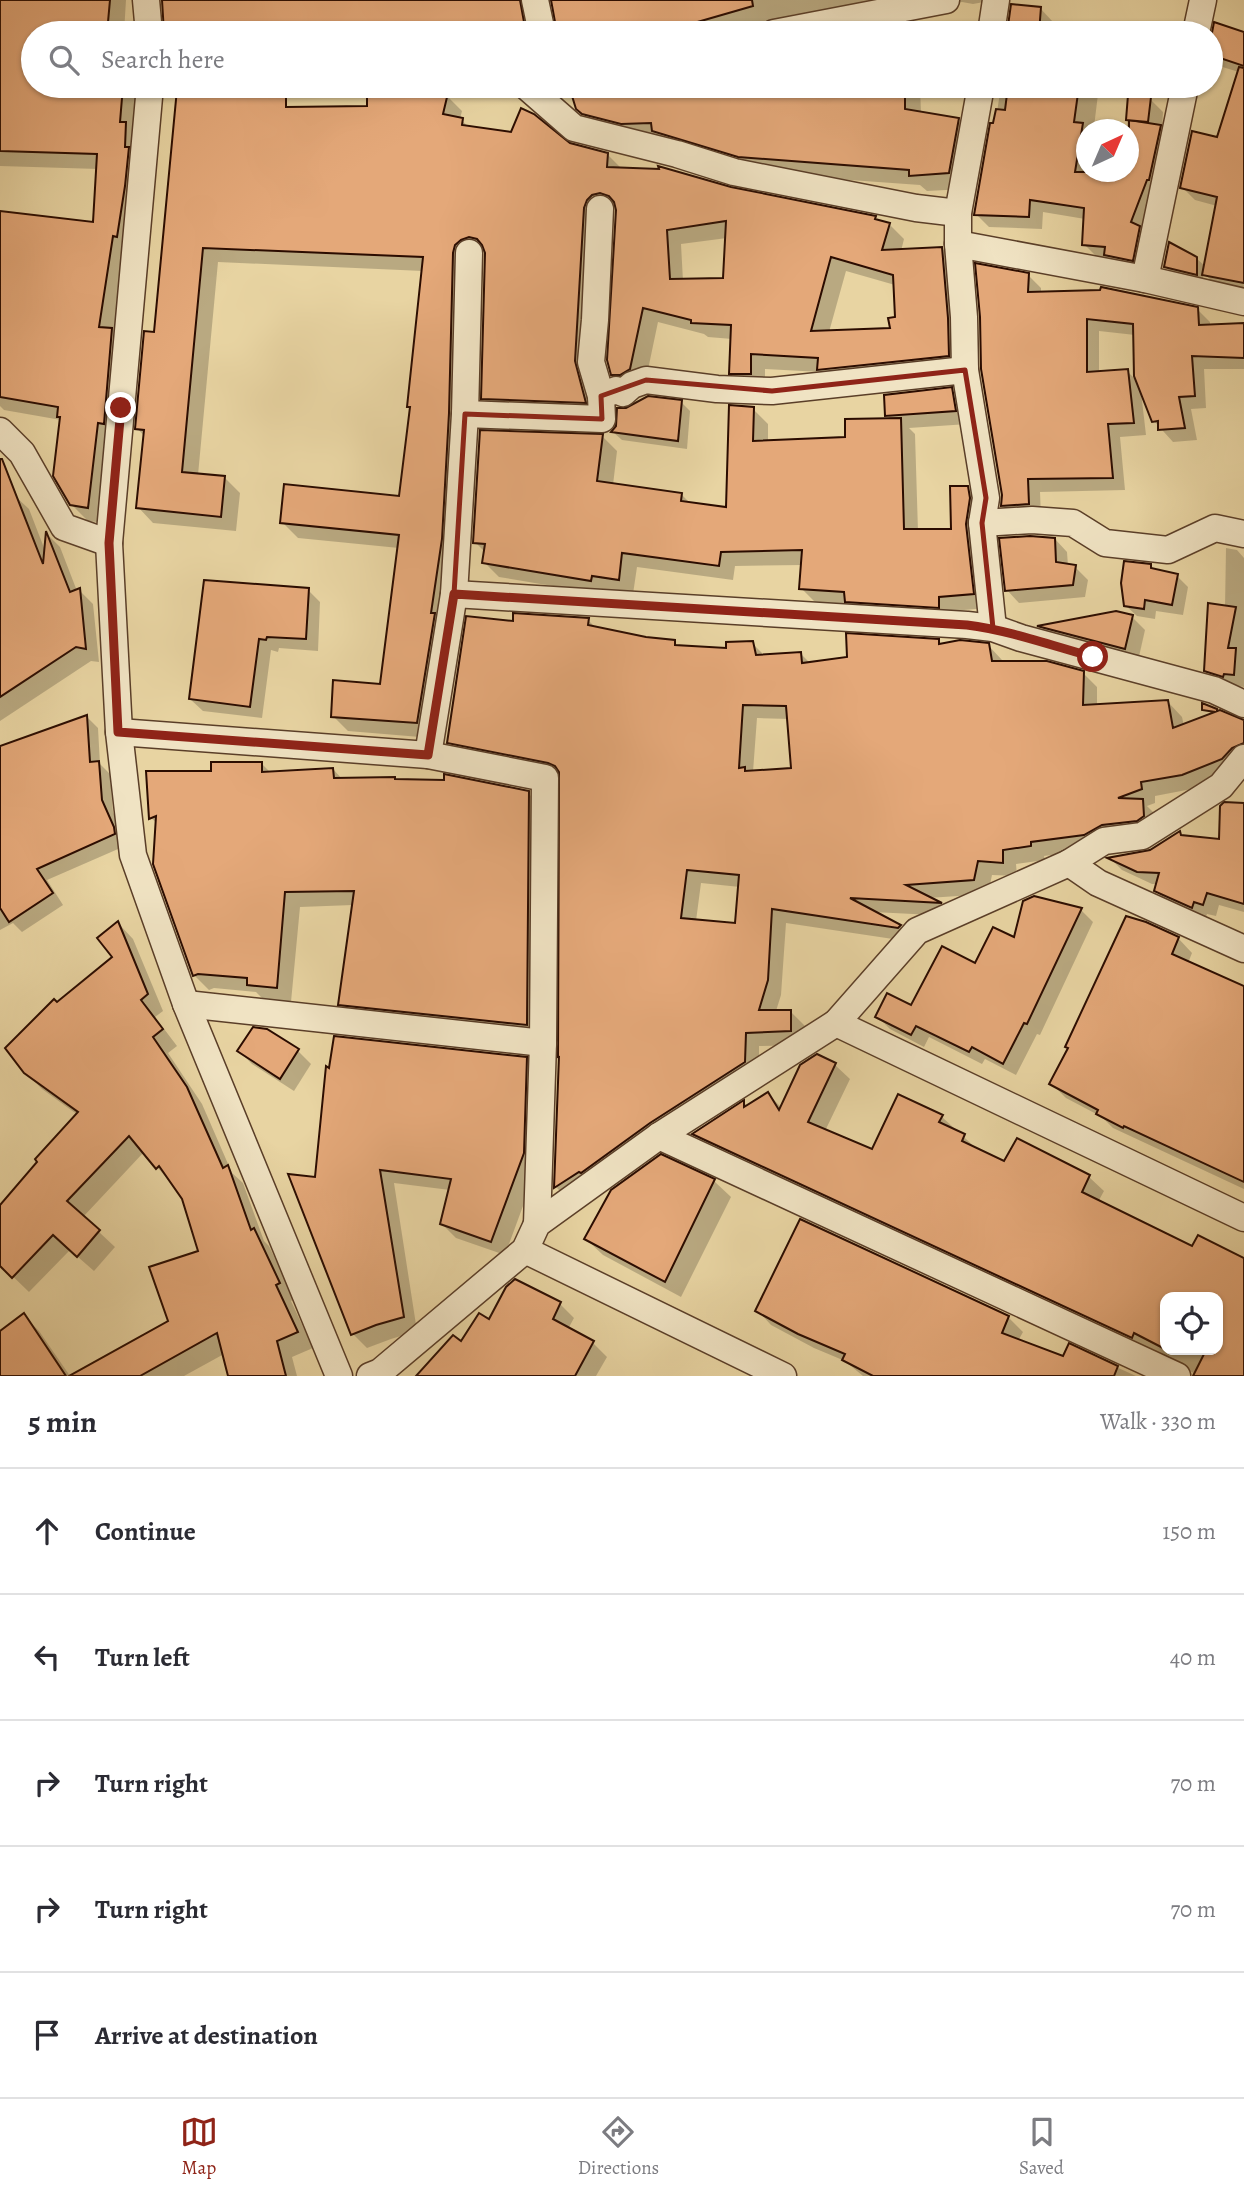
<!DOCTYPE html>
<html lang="en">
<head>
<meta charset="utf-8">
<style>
	body { margin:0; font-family:Alegreya,serif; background:#f7f7f7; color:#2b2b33 }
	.controls { position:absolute; right:21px; bottom:21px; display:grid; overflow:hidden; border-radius:14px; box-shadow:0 2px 5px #0004 }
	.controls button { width:63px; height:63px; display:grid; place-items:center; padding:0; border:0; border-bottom:2px solid #e1e1e2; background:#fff; color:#2b2b33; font:35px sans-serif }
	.compass { position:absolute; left:1076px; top:119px; width:63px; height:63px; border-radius:50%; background:#fff; box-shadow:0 2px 5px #0004; rotate:44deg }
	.stop { position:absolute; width:21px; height:21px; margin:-16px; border:5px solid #8f2418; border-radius:50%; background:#fff }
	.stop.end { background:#8f2418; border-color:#fff; box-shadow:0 2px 7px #0008 }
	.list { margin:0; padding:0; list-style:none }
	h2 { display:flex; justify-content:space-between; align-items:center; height:91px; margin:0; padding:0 28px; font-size:30px }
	h2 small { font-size:23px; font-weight:400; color:#7c7c81 }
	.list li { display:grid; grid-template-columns:46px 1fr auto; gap:21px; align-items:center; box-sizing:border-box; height:126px; padding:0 28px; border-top:2px solid #e1e1e2 }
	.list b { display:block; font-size:26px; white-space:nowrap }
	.list em { font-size:23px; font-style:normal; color:#7c7c81 }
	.icon { flex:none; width:38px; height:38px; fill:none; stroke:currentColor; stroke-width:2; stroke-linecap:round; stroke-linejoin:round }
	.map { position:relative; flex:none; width:1244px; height:1376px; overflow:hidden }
	.search { position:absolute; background:#fff; box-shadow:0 2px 5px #0004; left:21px; right:21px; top:21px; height:77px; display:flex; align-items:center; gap:18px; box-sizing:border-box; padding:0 24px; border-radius:38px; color:#7c7c81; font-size:26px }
	.sheet { height:721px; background:#fff }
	nav { display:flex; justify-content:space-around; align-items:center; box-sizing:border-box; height:98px; border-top:2px solid #e1e1e2; background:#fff; font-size:19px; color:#7c7c81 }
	nav a { display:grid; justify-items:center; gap:4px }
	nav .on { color:#8f2418 }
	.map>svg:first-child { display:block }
	.shadow { fill:#0003; fill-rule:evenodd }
	.building { fill:#e4a879; stroke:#2b0c00; stroke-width:2; fill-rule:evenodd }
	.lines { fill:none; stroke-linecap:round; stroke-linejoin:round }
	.minor-casing { stroke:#5a3e28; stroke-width:29 }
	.minor { stroke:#f0e3c3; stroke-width:26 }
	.route { stroke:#8f2418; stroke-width:9 }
	.marked { fill:none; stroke:#8f2418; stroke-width:5; stroke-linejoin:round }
</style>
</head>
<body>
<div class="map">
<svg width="1244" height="1376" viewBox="0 0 1244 1376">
	<rect width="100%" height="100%" fill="#e8d4a2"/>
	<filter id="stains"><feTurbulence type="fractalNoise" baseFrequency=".00286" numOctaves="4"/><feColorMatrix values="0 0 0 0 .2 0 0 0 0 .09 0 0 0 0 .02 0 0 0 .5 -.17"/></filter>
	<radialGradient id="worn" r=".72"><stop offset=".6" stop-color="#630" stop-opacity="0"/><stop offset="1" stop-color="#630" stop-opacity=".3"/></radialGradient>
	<!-- shadow -->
	<g class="shadow">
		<path d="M0,0h126l-2,33h-91v53h103v7l4,3 -36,427 -16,-2 -17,-17 -10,-84 -57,-10 -4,-4v-193l95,11 3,-55 -98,-3z"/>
		<path d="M163,0h386l-9,5 -2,28h-372z"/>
		<path d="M551,0h348l-94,23 -9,-9 -66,19h-171z"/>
		<path d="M932,0h52v2l-11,2 -11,-2 -23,5z"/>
		<path d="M1013,6l27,2 13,14 -1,11h-43z"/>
		<path d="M905,26l7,7h-46z"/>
		<path d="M1244,33v259l-27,-5 -14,-15v8l-31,-7 -7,-6 31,-9 10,9 11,-61 -22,-6 -13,-13 36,-48 21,-67 -20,-6 -8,-8v-16l2,-5z"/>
		<path d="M179,86h124l-109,21 -16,-16z"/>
		<path d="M369,86h35l43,10 15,15 -2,8 11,10 98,16 38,9 15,15 253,49 4,3 10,3 15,15 -3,12 41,-3 15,16 6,107 -129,13 -13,-12 -56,-3v20l-19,-1 -15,-15 1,-34 -24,-2 -4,-3 -46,-12 -13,62 -17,6 -15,-16 5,-166 -9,1 -10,208 -101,-4 -15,-15 3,-147 -10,3 -44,484 -84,-7 -15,-15 49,-31 17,-137 -101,-10 -16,-16 119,-24 11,-88 -4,-4 15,-135 -205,-9 -20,213 27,3 15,15 -4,38 -83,-8 -15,-16 7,-70 -8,-9 18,-94 22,-223 192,-4zM727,238l-2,42 -42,1 -2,-37zM846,271l49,14 2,34 -5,11 -63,2z"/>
		<path d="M571,86h349l1,27 37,7 16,16 -9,53 -38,2 -7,-6 -154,-11 -172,-49 -16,-17z"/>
		<path d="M1001,86h98l-5,41 17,3h-25v42h42v-42h-1l2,-33 21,2 13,13 -1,17 11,11 -27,133 -27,-5 -9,-10 -13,-1 -13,-13 1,-25 -42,-7 -1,17 -53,-2 -13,-13 19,-89z"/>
		<path d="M1028,275l13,13v5l156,16 13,13v4l34,-1v44h-40l2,39 -15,1 6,31 -24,2 -19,-21 -13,-29 5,43 -26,2 5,53 -85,2 1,25 -26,1 -13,-13zM1099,331l36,4 1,45 -9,-9 -28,2z"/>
		<path d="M951,389l13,13 4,22 -59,4 6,6 3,97h35l14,-43 15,15 5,105 -34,3 -137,-8 -15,-15 2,-23 -68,1 -2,14 -96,-13 -4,27 -27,1 -107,-18 -15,-15 2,-9 -11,-11 127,-106 15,15 -4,34 68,9 10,10 37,5 25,-100 15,15v18l79,-3 45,-19 -5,-5z"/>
		<path d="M681,402l9,9 -3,38 -65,-9 -9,-8z"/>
		<path d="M0,477l16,15 -1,4 14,13 17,44 2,-18 12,12 17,44 2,-1 14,14 6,58 -8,-1 -91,60z"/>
		<path d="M1055,539l12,13 1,14 7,1 13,13 -3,17 -66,6 -12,-13z"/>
		<path d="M1226,548l11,2 7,8v129l-25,-5 -13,-13 19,-62z"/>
		<path d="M1151,566l5,5 21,5 11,11 -5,28 -27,-4 -1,8 -18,-3 -12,-11z"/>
		<path d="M308,590l12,12 -2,49 -39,-3 -1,4 -7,-2 -9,68 -59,-7 -13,-12z"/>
		<path d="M1132,617l13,13 -7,31 -85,-23 -12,-11z"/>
		<path d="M588,620l9,9 49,9 28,4 6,5 48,3 24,-7 13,13 35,-3 11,11 127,-23 5,4h45l14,15 1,3 80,10 14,14v19l71,-4 14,15 2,9 60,4v35l-47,23 -42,8v7l-8,3 9,9 -57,34 -55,7 1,4 -29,4 1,12 -25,-1 -4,19 -60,4 13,6 12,12 -80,-4 27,14 14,14 -1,2 -127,-19 -5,72 -5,16h14l15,15v19l-46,1v31l-189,124 -14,-14 5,-129v-282l-98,-20 -14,-14 65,-119zM757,718l32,1 4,51 -40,2zM701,883l39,4 -3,38 -41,-4z"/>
		<path d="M87,717l11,11 2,36 10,10 3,38 12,27v7l-78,34 16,25 -41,27 -9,-9 -13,7v-182z"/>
		<path d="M261,763l10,10 62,-4 10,11 53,1 132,12 15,15 -1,231 -187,-20 -15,-15 13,-99 -53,2 -9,95 -28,-3 -7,-7 -42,-4 -5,2 -15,-15 -36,-151 -7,-6 62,-45z"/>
		<path d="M1244,805v107l-25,-7 -3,11 -9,-2 -2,6 -36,-16 -13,-13 2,-7h-6l-30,-14 -11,-11 40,-8 28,-18 4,3 37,5z"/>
		<path d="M1081,910l12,12 -53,113 -3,-1 -21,41 -31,-16 -3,5 -53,-27 -5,10 -34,-18 -13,-13 35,-9 103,-67z"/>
		<path d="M118,923l15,16 30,72 -8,6 22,29 -9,7 34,51 30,69 11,10 21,58 5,5 26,53 -4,2 22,47 -21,9 5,19h-67l-6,-22 -40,22h-111l97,-54 31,-70 -17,-54 -40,-46 -61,65 32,30 -21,24 -24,-21 -41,42 -29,-28v-24l78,-125 -36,-26 -17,-17 32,-68 58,-47z"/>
		<path d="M1178,938l14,15 -4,10 56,25v201l-131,-61 -11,-11 -36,-19 -15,-15z"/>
		<path d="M239,1051h59l13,13 -17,27 -42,-27z"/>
		<path d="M526,1059l14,14 -3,95 -32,87 -49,-17 -14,-14 8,-34 -56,-7 23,148 -26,8 -24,9 -14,-14 -36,-155z"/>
		<path d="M835,1065l15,14 -25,52 48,20 69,-34 36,33 27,13 84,14 15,14 -6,11 95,47 51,12v115h-50v-3l-486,-225 -13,-14 49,-31 4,3 20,-12 14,14zM1165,1297h53v53h-53z"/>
		<path d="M661,1156l53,25 17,16 -50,100 -78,-42 -17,-16z"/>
		<path d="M560,1304l14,14 -6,11 25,14 14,14 -11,19h-177l71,-55z"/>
		<path d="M757,1310l251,7 15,15 -5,9 45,17 7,-12 66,30h-273l-18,-15 -31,-13 -43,-23z"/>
		<path d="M23,1315l16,16 31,45h-70v-43z"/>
	</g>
	<!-- building -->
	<g class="building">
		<path d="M0,0h110l-3,33h-74v53h90l-3,36h6l-1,25h4l-4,39 -8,51 -4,-1 -14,91 13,1 -8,96 -6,-1 -10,85 -18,-3 -17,-29 7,-59h-3l1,-10 -58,-10v-186l93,11 4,-68 -97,-3z"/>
		<path d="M162,0h358l6,33h-362z"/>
		<path d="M551,0h201l1,6 -66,19 2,8h-65l-1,-6 -23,6h-43z"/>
		<path d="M1011,4l30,3 -2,26h-32z"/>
		<path d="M1214,22l30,10v34l-33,-11v-17z"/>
		<path d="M1239,67l5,1v215l-42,-8 15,-78 -37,-9 12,-57 25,6z"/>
		<path d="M569,86h336v23l54,9 -10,55 -40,3v-6l-171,-13 -86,-26 -1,-8 -30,1 -39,-10 -6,-5z"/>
		<path d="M1008,86h71l-5,36 9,1 -8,49h54v-52l32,5 -12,55h-2l-16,42 9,4 -7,35 -29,-6 1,-8 -23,-2 2,-37 -54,-8 -1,17 -55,-2 16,-92h3l3,-14 9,1z"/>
		<path d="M255,88h31v19l81,-1v-18l81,5 -5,21 20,4 -1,7 49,7 10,-24 13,6 36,29 38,10 -1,14 52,2 -1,-3 73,21 145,29 -1,3 15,4 -8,27 60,-3 6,71 1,38 -132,14 1,-12 -67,-4v20h-22l2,-49 -40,-2v-3l-48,-12 -13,61 -10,6h-9l-4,-15 9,-150 -2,-8 -5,-6 -9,-3 -8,2 -5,5 -3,8 -9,153 11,42 -105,-4 4,-146 -3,-8 -5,-6 -8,-2 -8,3 -6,5 -2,8 -4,160 -7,126 -11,74h4l-18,110 -86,-6 2,-37 47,4 19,-149 -119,-12 4,-39 115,12 11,-89h-3l16,-150 -220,-9 -21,224 43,4 -4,41 -85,-9 8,-78 -9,-1 9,-98 10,1 23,-243 78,2zM726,221l-3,57 -53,1 -3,-49zM831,257l62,18 2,42 -7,1 2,10 -79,3z"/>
		<path d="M1128,95l23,2 -3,25 -22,-2z"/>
		<path d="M1169,242l28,15v18l-33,-8z"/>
		<path d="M975,263l54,10 -1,19 72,-2 1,-3 97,20 1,18 45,-2v35l-52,-2 3,40 -16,1 6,31 -27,2v-9l-6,1 -18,-46 -1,-52 -46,-5v53l41,-3 6,54 -26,1 5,54 -85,1 1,25 -28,2 1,-11 -21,-126 -1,-52z"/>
		<path d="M952,387l4,24 -71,5 -1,-21z"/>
		<path d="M648,396l34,4 -4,41 -67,-9 5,-6 1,-18h9z"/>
		<path d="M729,405l25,2 -1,34 92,-4v-18l56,-1 3,111h47l-1,-43h18l2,12 -4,26 8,70 -35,3v11l-94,-6 -1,-10 -45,-3 3,-39 -81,2 -2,14 -97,-13 -3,27 -27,-4 -1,5 -109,-18 3,-19 -12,-1 7,-113 123,4 -6,47 85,12 -1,8 45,6z"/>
		<path d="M0,459h2l41,105 3,-33 24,61 10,-4 6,61 -10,-2 -76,50z"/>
		<path d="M1030,536l25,2 1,24 20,3 -3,20 -68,6 -6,-53z"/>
		<path d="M1124,561l27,3v4l27,6 -6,31 -27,-5 -1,9 -20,-3 -3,-23z"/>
		<path d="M204,580l105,8 -3,51 -39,-2 -1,3 -7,-1 -9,68 -61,-8z"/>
		<path d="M1208,603l28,4 -8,41h8l-2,27 -10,-1 -1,3 -19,-6z"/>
		<path d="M1116,611l17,4 -8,34 -88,-23z"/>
		<path d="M513,613l76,5 -1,7 58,12 29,3v5l51,3v-6l27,-1 3,14 45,-3 1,11 45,-6 -1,-24 93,6v5l21,-4 29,3 3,18h55l37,10 -1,34 85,-5 5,28 42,-16 -13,-2v-7l15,6v2l3,-1 24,10v23l-12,5 -10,11 -40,16 -41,7 1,7 -24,9 25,1 1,17 -7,5 -35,4 -18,10 -53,7v4l-28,4v13l-25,-2 -4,19 -68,5 36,18 -92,-5 51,27 -3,3 -126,-19 -4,71 -9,30h32v21l-45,2 -1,29 -95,61 -69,50 -2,-1 -25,16 5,-132 -1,2 1,-286 -4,-6 -7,-3 -101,-20 19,-127 47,5zM743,705l43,1 5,62 -46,3v-4l-6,1zM687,870l52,5 -4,48 -54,-5z"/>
		<path d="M87,715l3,47 9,-1 3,39 12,27 1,7 -78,35 16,24 -44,29 -9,-14v-162z"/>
		<path d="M211,762h51v10l71,-4 1,10 61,-1v2l49,1v-6l85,17 -2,234 -189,-20 16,-114 -69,1 -8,96 -30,-3v-7l-49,-4 -5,2 -40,-112 3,-48 -7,3 -3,-48h65z"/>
		<path d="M1224,802l20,1v101l-37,-11 -4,12 -9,-3 -2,6 -38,-17 5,-18 -22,-1 -30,-14 43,-8 30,-19 1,4 38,4 1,-33z"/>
		<path d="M1034,896l48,12 -55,116 -3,-1 -21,41 -31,-17 -3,5 -53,-26 -5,9 -36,-18 12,-24 24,12 31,-59 33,17 18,-36 21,10 9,-36z"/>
		<path d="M1126,916l20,6 33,15 -7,17 72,32v196l-120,-56 -1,2 -27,-14 2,-4 -49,-26 19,-36 -3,-1z"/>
		<path d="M118,921l30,73 -7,6 22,29 -10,8 34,50 36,81 5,-3 23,65 3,-2 26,55 -4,2 22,47 -21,9 9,35h-58l-11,-43 -77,43h-71l99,-55 -19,-54 49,-16 -16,-52 -23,-33 -3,3 -27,-33 -62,65 33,29 -23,27 -24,-22 -41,43 -12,-12v-61l37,-43 -2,-3 43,-47 -54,-39 -19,-25 49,-49 3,3 55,-45 -15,-19z"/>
		<path d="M253,1027l14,2 32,20 -19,30 -43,-28z"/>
		<path d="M334,1036l193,21 -3,96 -33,89 -51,-18 11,-45 -71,-9 24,147 -28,8 -25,10 -63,-161 27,3 11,-111 3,2z"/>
		<path d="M817,1054l19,9 -28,59 64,27 26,-55 45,21 -4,7 26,12 -3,7 42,20 13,-23 73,37 -8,17 110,54 6,-11 46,23v118h-51l13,-26h12v-53h-53v52l-31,-16 -2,5 -440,-204 52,-34v7l24,-15 11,18 21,-45z"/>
		<path d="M661,1154l54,25 -50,103 -81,-43 27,-49z"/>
		<path d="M800,1219l209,97 -7,17 61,23 6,-13 49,23 -4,10h-241l-31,-16 3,-6 -47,-20 -43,-23z"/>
		<path d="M515,1279l46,23 -8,17 41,22 -19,35h-159l37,-41 8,6 18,-28 10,6 17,-32z"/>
		<path d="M24,1313l42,63h-66v-45z"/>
	</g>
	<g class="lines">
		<defs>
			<g id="minor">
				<path d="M146,0l3,33"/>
				<path d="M535,0l7,33"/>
				<path d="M774,33l172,-33"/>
				<path d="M991,33l5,-33"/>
				<path d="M1196,33l7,-33"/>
				<path d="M150,86l-41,457 10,189 14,123 53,149 153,372"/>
				<path d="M526,86l48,42 103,26 57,18 182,36 42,5"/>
				<path d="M981,86l-23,127v31l6,73 1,53 21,128 -4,25 11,105"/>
				<path d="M600,209l-5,111 -4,42 10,34"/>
				<path d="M958,244l187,35 99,23"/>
				<path d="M1145,279l40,-193"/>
				<path d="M465,414l4,-161"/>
				<path d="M0,431l22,22 42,74 45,16"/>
				<path d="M982,523l50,-3 41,3 32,20 63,7 47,-22 29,6"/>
				<path d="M454,594l513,31 26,3 28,10 193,52 30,14"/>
				<path d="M119,732l309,23 117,23 -2,265 -6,181"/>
				<path d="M428,755l26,-161 11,-180 137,5 -1,-23 15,-6 7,3 9,-8 14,-5 71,9 55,2 193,-21"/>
				<path d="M1069,863l29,20 146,66"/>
				<path d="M186,1004l357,39"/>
				<path d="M836,1023l408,195"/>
				<path d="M659,1136l518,240"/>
				<path d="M525,1250l258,126"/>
				<path d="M370,1376l10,-4 145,-122 12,-26 122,-88 177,-113 81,-92 152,-68 35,-22 38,-5 79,-50 23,-28"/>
			</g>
		</defs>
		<!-- minor casing -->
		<use href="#minor" class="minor-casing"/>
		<!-- minor -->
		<use href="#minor" class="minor"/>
	</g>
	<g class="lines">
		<!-- route -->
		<path class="route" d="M121,408l-12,135 9,189 310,23 26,-161 513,31c41,5 86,21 126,32"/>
	</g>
	<!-- marked area -->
	<path class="marked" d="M965,370l21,128 -4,25 11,105 -539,-34 11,-180 137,5 -1,-23 45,-16 126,11z"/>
	<rect width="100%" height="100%" filter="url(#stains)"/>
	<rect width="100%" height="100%" fill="url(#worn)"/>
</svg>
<div class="controls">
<button><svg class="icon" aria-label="locate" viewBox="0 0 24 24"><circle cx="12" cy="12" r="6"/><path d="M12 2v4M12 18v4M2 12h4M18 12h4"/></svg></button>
</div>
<svg class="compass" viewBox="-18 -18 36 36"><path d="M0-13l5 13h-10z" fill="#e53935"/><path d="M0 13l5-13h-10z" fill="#7c7c81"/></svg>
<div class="stop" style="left:1093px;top:657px"></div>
<div class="stop end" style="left:121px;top:408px"></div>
<div class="search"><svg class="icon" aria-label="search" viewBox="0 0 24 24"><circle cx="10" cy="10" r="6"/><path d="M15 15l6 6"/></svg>Search here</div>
</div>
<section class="sheet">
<h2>5 min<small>Walk · 330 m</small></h2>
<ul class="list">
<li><svg class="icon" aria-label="ahead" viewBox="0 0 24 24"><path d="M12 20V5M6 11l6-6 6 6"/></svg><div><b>Continue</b></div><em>150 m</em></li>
<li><svg class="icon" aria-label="left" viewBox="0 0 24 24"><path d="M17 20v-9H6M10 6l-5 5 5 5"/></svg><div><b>Turn left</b></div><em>40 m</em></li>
<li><svg class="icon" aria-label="right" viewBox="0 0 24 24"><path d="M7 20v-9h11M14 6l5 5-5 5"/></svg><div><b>Turn right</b></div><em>70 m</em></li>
<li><svg class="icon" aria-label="right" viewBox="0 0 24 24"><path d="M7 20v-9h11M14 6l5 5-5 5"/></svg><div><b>Turn right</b></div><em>70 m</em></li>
<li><svg class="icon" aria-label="arrive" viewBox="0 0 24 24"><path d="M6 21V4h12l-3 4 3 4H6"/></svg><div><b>Arrive at destination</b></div></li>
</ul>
</section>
<nav>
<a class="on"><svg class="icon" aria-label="map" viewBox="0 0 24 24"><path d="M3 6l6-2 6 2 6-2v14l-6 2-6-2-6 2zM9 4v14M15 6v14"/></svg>Map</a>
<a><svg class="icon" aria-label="directions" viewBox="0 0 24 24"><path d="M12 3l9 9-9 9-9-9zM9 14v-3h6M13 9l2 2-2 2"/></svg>Directions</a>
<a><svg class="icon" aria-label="saved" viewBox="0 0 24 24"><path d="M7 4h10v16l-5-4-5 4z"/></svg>Saved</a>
</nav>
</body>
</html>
